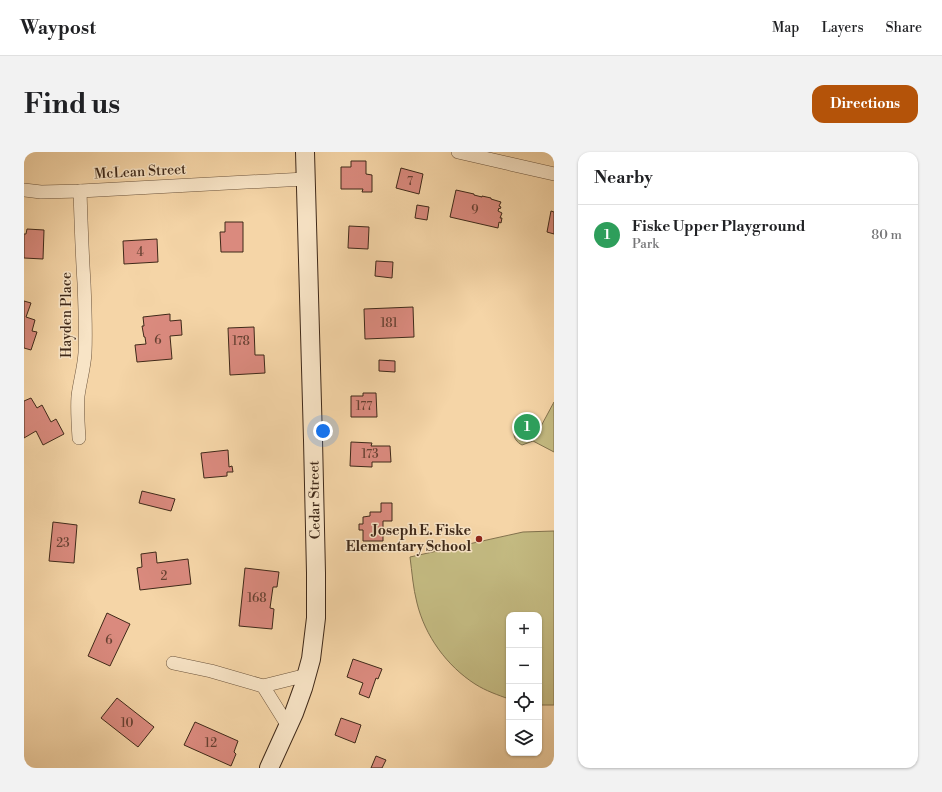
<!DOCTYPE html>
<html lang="en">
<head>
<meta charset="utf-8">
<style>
	body { margin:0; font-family:"Libre Bodoni",serif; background:#f2f2f2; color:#202124 }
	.controls { position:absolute; right:12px; bottom:12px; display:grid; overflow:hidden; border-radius:8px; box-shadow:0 1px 3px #0004 }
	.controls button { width:36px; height:36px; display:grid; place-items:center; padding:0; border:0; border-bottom:1px solid #e0e0e0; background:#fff; color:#202124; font:20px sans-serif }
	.you { position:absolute; left:299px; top:279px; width:14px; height:14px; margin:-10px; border:3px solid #fff; border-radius:50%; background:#1a73e8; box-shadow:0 0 0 6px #1a73e833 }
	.badge { display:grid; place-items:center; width:26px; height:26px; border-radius:50%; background:#b45309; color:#fff; font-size:13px; font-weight:700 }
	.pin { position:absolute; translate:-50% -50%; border:2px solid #fff; box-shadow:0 1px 4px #0006 }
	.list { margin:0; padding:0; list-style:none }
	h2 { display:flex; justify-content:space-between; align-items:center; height:52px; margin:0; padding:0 16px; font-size:17px }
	h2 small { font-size:13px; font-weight:400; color:#757577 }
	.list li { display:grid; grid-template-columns:26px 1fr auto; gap:12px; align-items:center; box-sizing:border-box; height:60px; padding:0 16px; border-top:1px solid #e0e0e0 }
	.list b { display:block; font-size:15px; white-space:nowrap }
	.list p { margin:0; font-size:13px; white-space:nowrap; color:#757577 }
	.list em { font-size:13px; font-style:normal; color:#757577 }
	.icon { flex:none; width:22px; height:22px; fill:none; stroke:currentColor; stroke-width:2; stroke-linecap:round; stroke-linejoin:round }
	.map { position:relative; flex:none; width:530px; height:616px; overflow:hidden; border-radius:12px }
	header { display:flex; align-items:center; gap:24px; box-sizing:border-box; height:56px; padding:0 20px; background:#fff; border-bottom:1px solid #e0e0e0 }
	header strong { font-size:19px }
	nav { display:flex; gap:22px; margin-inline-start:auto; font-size:14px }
	.intro { display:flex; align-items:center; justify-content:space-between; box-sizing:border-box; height:96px; padding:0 24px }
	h1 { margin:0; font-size:28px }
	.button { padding:10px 18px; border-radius:12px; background:#b45309; color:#fff; font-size:14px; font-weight:700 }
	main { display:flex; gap:24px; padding:0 24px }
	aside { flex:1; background:#fff; border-radius:12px; box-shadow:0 1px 3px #0004 }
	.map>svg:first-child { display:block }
	.green { fill:#c4bb82; stroke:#82724e }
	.building { fill:#da8a7e; stroke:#3f2919 }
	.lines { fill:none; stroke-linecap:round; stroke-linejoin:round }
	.minor-casing { stroke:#6c543c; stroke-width:14 }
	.secondary-casing { stroke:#3f2919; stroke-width:20 }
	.minor { stroke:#f8e4c6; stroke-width:13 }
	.secondary { stroke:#f8e4c6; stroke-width:18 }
	.poi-dot { fill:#8f2418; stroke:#f8e4c6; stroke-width:1.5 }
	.labels { text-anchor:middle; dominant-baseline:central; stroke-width:3; stroke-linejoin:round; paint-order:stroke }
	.number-label { font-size:12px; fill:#664132 }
	.street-label { font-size:14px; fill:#3f2919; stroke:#f8e4c6 }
	.poi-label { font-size:14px; font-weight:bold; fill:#3f2919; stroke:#f8e4c6; text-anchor:end }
</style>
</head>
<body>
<header>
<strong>Waypost</strong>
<nav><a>Map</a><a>Layers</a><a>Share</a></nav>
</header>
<div class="intro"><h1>Find us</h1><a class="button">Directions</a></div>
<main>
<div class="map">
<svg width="530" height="616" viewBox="0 0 530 616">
	<rect width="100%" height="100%" fill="#f5d5a7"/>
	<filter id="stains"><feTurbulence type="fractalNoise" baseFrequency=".005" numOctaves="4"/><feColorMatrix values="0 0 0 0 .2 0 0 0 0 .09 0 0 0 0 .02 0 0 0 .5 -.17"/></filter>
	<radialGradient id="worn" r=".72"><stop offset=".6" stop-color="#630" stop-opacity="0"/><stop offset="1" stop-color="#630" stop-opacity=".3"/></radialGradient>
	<!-- green -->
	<g class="green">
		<path d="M530,250v50l-21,-11 -11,4c-11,-6 -10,-16 -1,-23h5l14,6z"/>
		<path d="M530,379v174h-15v-90h-30v84c-11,-4 -23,-8 -34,-15 -28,-18 -50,-48 -58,-81 -4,-15 -5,-31 -7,-46l113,-25z"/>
	</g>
	<!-- building -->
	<g class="building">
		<path d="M327,9h15v13l6,1v17h-10l1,-3h-22v-22h10z"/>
		<path d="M377,16l22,6 -4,20 -23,-6z"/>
		<path d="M432,38l18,4v1l8,2v-1l9,2v1l10,3 -2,4 2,1 -1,2 -1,-1 -1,3 4,2 -2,5h2l-1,5 -2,-1 -1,6 -48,-11z"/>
		<path d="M393,53l12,2 -2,13 -12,-2z"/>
		<path d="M527,59l3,1v22l-7,-2z"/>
		<path d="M201,70h18v30h-22l-1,-20h5z"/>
		<path d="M325,74l20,1 -1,22 -20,-1z"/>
		<path d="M3,77l17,1 -1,29 -19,-1v-24h2z"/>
		<path d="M133,87l1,23 -34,2 -1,-23z"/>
		<path d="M352,109l17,1 -1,16 -17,-2z"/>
		<path d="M0,149l7,2 -5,14 9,3 -3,11 5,1 -6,18 -7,-2z"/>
		<path d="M389,155l1,30 -49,2 -1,-30z"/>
		<path d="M146,162v7l11,-1 1,15 -12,1 2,23 -35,3 -2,-17 11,-1 -1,-7h-1l-2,-11h2l-1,-9z"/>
		<path d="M230,175l1,28h9l1,18 -35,2 -2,-47z"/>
		<path d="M355,208l16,1v11l-16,-1z"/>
		<path d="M339,241h13l1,24h-26v-21h12z"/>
		<path d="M7,246l6,10 5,-3 9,17 5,-3 8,15 -21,11 -7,-14 -12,7v-37z"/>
		<path d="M327,290l21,1 -1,3h19l1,16h-19v5l-22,-1z"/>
		<path d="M204,298l1,17 3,-1 1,6h-6v4l-23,2 -3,-25z"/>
		<path d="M118,339l33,8 -4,12 -32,-8z"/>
		<path d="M357,351h11v18h-9v20h-20v-11h-4v-6h4v-7l7,-1v-4h11z"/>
		<path d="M29,370l24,3 -3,38 -25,-2z"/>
		<path d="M132,400l1,11 31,-4 3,25 -51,6 -3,-22 5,-1 -1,-13z"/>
		<path d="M221,416l34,4 -2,15h-4l-3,21 4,1 -2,20 -33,-3z"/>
		<path d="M83,461l23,11 -20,42 -22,-10z"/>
		<path d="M329,507l29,10 -4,10 -2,-1 -7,20 -10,-4 4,-11 -16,-6z"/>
		<path d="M93,546l37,29 -16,20 -37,-29z"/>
		<path d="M317,566l20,7 -6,18 -20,-8z"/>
		<path d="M171,570l43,19 -4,11 2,2 -5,12 -47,-21z"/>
		<path d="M352,604l10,4 -4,8h-11z"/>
	</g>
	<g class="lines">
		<defs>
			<g id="minor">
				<path d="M434,0l96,22"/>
				<path d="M0,38l17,2 39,-1 225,-12"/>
				<path d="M55,286c-1,-14 -2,-28 -1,-42 2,-15 6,-28 7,-43 1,-23 0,-47 -1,-70 -2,-31 -3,-61 -4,-92"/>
				<path d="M149,511l38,8 52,15 44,-11"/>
				<path d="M239,534l25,40"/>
			</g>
			<path id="secondary" d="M245,616l25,-55 9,-25 8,-29 5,-41v-45l-3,-133 -8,-288"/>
		</defs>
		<!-- minor casing -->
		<use href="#minor" class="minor-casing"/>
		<!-- secondary casing -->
		<use href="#secondary" class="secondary-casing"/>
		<!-- minor -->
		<use href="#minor" class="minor"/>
		<!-- secondary -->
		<use href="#secondary" class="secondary"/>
	</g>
	<!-- markers -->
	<circle class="poi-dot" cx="455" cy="387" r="4"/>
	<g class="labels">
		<!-- number labels -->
		<g class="number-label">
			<text x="386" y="29">7</text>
			<text x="451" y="58">9</text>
			<text x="116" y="100">4</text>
			<text x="365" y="171">181</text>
			<text x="134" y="188">6</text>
			<text x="217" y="189">178</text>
			<text x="340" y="254">177</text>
			<text x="346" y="302">173</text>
			<text x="39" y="391">23</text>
			<text x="140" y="424">2</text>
			<text x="233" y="446">168</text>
			<text x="85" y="488">6</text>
			<text x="103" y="571">10</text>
			<text x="187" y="591">12</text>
		</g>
		<!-- street labels -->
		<g class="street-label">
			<text transform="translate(116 20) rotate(-3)">McLean Street</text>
			<text transform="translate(43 163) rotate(-90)">Hayden Place</text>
			<text transform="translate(291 348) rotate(-91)">Cedar Street</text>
		</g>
		<!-- poi labels -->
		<g class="poi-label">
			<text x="447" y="379">Joseph E. Fiske<tspan x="447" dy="16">Elementary School</tspan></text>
		</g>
	</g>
	<rect width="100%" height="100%" filter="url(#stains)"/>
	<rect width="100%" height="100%" fill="url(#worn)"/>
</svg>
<div class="controls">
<button>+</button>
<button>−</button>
<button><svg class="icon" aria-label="locate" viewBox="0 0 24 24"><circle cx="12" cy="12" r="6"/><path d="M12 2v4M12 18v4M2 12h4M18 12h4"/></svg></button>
<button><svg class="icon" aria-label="layers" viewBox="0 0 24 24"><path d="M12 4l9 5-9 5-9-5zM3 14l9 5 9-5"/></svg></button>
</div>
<div class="you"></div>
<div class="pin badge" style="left:503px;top:275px;background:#2e9e5b">1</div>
</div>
<aside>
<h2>Nearby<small></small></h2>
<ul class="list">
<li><span class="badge" style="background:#2e9e5b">1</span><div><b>Fiske Upper Playground</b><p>Park</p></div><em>80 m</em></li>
</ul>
</aside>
</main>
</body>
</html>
